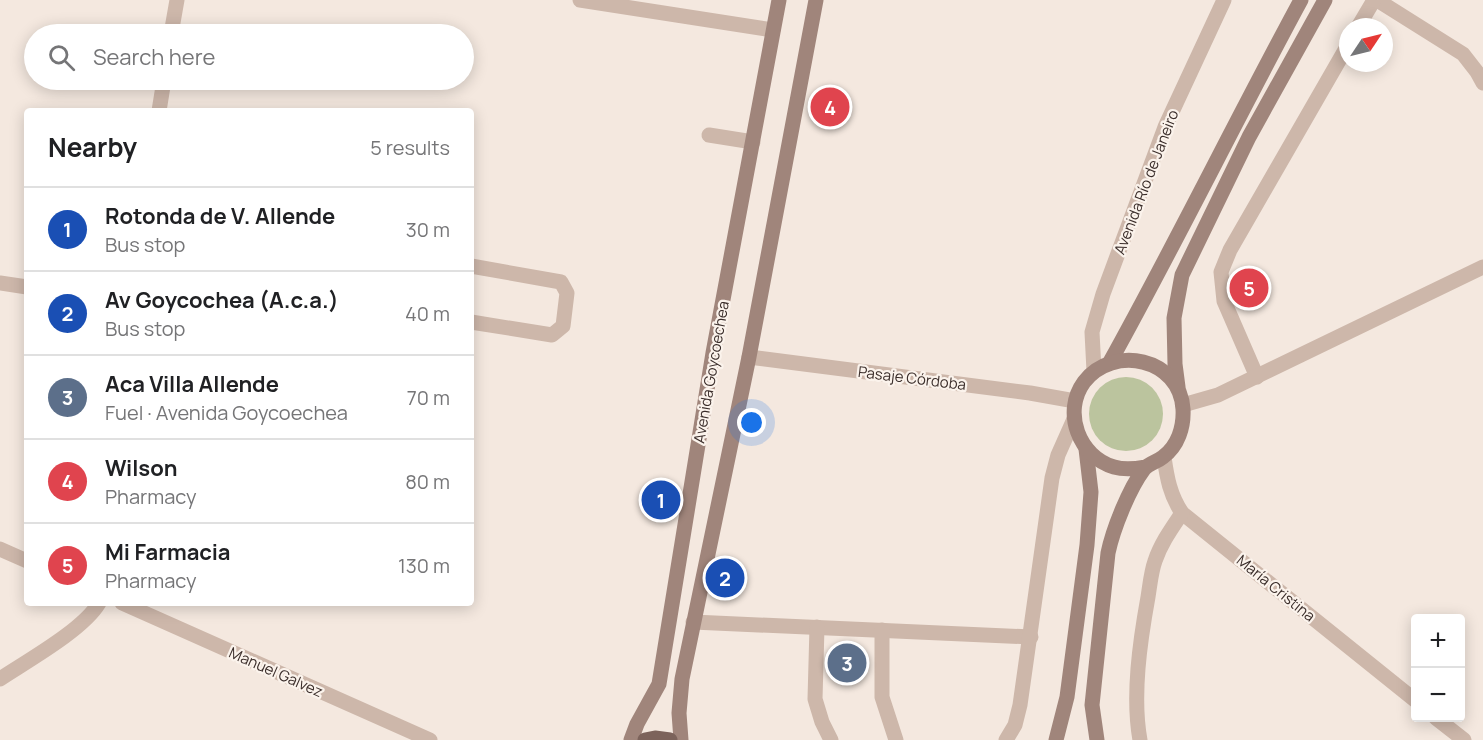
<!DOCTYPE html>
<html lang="en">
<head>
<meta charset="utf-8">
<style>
	body { margin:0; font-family:Manrope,sans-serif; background:#f6f6f6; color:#202124 }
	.controls { position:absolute; right:18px; bottom:18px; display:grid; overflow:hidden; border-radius:6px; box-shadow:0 3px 15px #0003 }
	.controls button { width:54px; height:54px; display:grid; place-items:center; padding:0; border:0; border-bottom:2px solid #e0e0e0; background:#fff; color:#202124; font:30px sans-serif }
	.compass { position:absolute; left:1339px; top:18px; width:54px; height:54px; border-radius:50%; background:#fff; box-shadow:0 3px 15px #0003; rotate:55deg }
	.you { position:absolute; left:752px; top:423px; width:21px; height:21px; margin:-15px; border:4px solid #fff; border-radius:50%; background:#1a73e8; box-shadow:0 0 0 9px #1a73e833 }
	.badge { display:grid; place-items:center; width:39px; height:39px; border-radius:50%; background:#1e5d5b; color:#fff; font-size:20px; font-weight:700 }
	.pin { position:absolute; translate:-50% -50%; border:3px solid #fff; box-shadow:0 2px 6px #0006 }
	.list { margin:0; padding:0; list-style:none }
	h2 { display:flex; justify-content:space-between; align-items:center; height:78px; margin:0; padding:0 24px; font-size:26px }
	h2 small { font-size:20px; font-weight:400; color:#757577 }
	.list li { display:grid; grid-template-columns:39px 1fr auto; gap:18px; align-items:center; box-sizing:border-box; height:84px; padding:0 24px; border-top:2px solid #e0e0e0 }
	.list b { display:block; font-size:22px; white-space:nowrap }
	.list p { margin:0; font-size:20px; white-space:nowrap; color:#757577 }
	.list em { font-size:20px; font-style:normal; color:#757577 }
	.icon { flex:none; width:33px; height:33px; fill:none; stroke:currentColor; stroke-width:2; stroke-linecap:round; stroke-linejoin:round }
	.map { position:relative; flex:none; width:1483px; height:740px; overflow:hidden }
	.search { position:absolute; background:#fff; box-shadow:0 3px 15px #0003; left:24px; top:24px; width:450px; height:66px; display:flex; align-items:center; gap:15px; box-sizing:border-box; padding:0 21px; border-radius:33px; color:#757577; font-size:22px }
	.panel { position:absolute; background:#fff; box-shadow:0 3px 15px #0003; left:24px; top:108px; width:450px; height:498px; border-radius:6px }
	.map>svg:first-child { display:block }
	.green { fill:#bbc49e }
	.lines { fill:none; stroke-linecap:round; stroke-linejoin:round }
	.service { stroke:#cdb7aa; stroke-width:15 }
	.minor { stroke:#cdb7aa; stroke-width:15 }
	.secondary { stroke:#a0857b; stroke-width:15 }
	.primary { stroke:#7c635b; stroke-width:15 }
	.labels { text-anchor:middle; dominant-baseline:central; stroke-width:4.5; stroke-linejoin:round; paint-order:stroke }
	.street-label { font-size:15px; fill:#3a2d2a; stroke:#fbf3ec }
</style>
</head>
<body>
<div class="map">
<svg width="1483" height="740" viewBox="0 0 1483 740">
	<rect width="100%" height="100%" fill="#f4e8df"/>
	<!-- green -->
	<circle class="green" cx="1126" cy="414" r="37"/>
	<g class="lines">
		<!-- service -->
		<g class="service">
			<path d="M709,135l44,7"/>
			<path d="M693,622l338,15"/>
			<path d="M817,627l-2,72 7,23 9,18"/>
			<path d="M882,630v67l14,43"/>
		</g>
		<!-- minor -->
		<g class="minor">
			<path d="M580,0l193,30"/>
			<path d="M1377,0l86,54 14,18 6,11"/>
			<path d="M1358,27l16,-27"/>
			<path d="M171,34l6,-34"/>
			<path d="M159,111l5,-31"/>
			<path d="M471,266l90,16 6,11 -4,33 -11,9 -81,-13"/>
			<path d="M0,283l27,4"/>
			<path d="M749,357l281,36 45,8"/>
			<path d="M1094,371l-2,-39 11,-38 62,-167 59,-127"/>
			<path d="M1257,377l-33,-76 -3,-29 9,-22 118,-205"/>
			<path d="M1183,405l35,-10 265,-128"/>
			<path d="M1164,457c3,21 6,38 18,56l234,188"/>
			<path d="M0,549l27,12"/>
			<path d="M122,603l308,137"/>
			<path d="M0,679c27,-18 83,-49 99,-76"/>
			<path d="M1436,718l28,22"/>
			<path d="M1006,740l9,-15 5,-20 32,-227 6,-23 16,-36"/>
			<path d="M1140,740c-8,-44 0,-99 8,-143 2,-12 3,-25 7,-36 6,-18 17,-33 27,-48"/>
		</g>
		<!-- secondary -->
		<g class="secondary">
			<path d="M1110,362c66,-119 126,-242 191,-362"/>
			<path d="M1178,387l-3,-23 -1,-46 8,-43 67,-138 76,-137"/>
			<path d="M631,740l6,-16 22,-40 54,-331 66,-353"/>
			<path d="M681,740l-2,-27 3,-34 67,-322 67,-357"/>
			<path d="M1056,740l11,-43 20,-152 4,-53 -5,-43"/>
			<path d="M1097,740l-5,-35 16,-152c5,-24 21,-64 36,-84 5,-6 13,-7 19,-12 15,-11 21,-30 20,-48 -3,-51 -70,-65 -99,-27 -22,30 -5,75 30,85 10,3 21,2 31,0"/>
		</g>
		<!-- primary -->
		<path class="primary" d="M645,740l10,-2 15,2"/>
	</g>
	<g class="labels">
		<!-- street labels -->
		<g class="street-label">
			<text transform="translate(1146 182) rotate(-69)">Avenida Río de Janeiro</text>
			<text transform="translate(711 372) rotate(-80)">Avenida Goycoechea</text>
			<text transform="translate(912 378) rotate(7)">Pasaje Córdoba</text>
			<text transform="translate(1276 588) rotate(39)">María Cristina</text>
			<text transform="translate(276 672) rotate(24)">Manuel Galvez</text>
		</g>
	</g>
</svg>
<div class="controls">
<button>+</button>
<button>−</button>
</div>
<svg class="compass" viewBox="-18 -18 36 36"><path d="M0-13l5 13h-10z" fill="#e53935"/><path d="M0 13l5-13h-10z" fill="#757577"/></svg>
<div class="you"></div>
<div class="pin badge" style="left:661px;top:500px;background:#1a4fb4">1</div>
<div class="pin badge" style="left:725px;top:578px;background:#1a4fb4">2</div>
<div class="pin badge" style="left:847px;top:663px;background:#5c6f8a">3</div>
<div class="pin badge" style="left:830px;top:107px;background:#e0444e">4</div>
<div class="pin badge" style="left:1249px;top:288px;background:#e0444e">5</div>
<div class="search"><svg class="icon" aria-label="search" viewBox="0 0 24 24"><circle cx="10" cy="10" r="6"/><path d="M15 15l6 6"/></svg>Search here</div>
<section class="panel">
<h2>Nearby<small>5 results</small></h2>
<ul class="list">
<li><span class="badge" style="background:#1a4fb4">1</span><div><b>Rotonda de V. Allende</b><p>Bus stop</p></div><em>30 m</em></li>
<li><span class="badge" style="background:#1a4fb4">2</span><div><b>Av Goycochea (A.c.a.)</b><p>Bus stop</p></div><em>40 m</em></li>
<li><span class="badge" style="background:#5c6f8a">3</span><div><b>Aca Villa Allende</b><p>Fuel · Avenida Goycoechea</p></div><em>70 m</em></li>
<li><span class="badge" style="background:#e0444e">4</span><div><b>Wilson</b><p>Pharmacy</p></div><em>80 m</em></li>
<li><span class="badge" style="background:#e0444e">5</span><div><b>Mi Farmacia</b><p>Pharmacy</p></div><em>130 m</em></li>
</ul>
</section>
</div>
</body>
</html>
